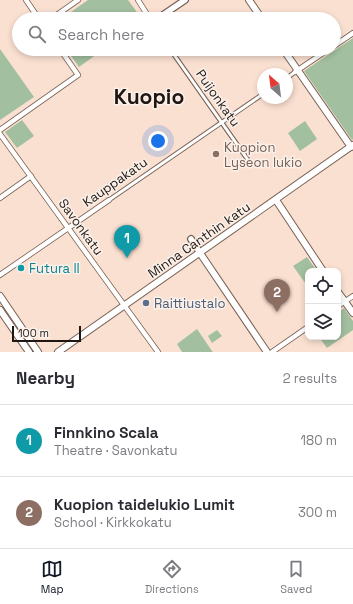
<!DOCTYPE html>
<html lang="en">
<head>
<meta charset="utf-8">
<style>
	body { margin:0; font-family:"Space Grotesk",sans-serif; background:#f2f2f3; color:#2b2b33 }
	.controls { position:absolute; right:12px; bottom:12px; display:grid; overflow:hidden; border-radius:8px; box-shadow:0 2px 6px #0003 }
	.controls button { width:36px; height:36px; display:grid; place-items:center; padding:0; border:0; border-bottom:1px solid #e1e1e2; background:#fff; color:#2b2b33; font:20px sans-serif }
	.compass { position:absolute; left:257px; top:68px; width:36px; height:36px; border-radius:50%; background:#fff; box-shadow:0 2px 6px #0003; rotate:332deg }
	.scale { position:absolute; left:12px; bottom:10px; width:69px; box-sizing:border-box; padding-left:4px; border:2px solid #201712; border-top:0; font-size:11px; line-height:14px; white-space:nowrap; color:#201712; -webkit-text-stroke:3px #fbf1eb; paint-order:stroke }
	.you { position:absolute; left:158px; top:141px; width:14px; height:14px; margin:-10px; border:3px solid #fff; border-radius:50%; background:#1a73e8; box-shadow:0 0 0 6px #1a73e833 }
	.badge { display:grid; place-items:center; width:26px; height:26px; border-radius:50%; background:#111827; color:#fff; font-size:13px; font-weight:700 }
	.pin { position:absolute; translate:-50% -33px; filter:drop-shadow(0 1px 2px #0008) }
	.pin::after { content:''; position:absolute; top:21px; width:14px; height:12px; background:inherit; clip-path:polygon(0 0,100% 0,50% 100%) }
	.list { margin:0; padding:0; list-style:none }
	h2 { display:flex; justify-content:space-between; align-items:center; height:52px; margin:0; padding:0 16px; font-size:17px }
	h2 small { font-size:13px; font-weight:400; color:#7c7c81 }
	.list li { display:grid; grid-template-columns:26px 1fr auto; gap:12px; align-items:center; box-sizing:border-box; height:72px; padding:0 16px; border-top:1px solid #e1e1e2 }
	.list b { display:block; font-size:15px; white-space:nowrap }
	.list p { margin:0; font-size:13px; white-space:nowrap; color:#7c7c81 }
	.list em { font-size:13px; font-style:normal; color:#7c7c81 }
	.icon { flex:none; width:22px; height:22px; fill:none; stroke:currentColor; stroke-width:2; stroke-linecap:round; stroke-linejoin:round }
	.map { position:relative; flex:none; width:353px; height:352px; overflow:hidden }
	.search { position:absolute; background:#fff; box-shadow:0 2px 6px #0003; left:12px; right:12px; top:12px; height:44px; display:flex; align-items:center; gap:10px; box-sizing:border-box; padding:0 14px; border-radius:22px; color:#7c7c81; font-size:15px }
	.sheet { height:196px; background:#fff }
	nav { display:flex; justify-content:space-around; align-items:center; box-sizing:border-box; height:56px; border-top:1px solid #e1e1e2; background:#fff; font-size:11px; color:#7c7c81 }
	nav a { display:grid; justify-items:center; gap:2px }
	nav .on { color:#111827 }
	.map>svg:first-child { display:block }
	.green { fill:#a2bf9f }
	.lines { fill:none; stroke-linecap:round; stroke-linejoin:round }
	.pedestrian-casing { stroke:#776154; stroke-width:5 }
	.minor-casing { stroke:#776154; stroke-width:6 }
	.tertiary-casing { stroke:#776154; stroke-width:8 }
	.secondary-casing { stroke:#776154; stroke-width:8 }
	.pedestrian { stroke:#fff; stroke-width:3 }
	.minor { stroke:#fff; stroke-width:4.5 }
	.tertiary { stroke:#fff; stroke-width:5.5 }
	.secondary { stroke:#fff; stroke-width:6 }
	.education-dot { fill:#8d6e63; stroke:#fbf1eb; stroke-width:1.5 }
	.culture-dot { fill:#0f9aa8; stroke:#fbf1eb; stroke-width:1.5 }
	.service-dot { fill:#5c6f8a; stroke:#fbf1eb; stroke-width:1.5 }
	.labels { text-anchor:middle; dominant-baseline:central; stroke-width:3; stroke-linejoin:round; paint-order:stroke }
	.street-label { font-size:13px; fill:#201712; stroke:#fbf1eb }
	.education-label { font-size:13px; fill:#785e54; stroke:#fbf1eb; text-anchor:start }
	.culture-label { font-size:13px; fill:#0d838f; stroke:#fbf1eb; text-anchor:start }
	.service-label { font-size:13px; fill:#4e5e75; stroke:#fbf1eb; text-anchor:start }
	.town-label { font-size:21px; font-weight:bold; fill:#201712; stroke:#fbf1eb }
</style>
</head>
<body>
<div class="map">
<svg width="353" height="352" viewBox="0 0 353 352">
	<rect width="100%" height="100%" fill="#fae0d1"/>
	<!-- green -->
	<g class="green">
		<path d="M88,0h40l14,19h-81z"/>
		<path d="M353,38v101l-1,1 -48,-69z"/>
		<path d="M0,49l34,48 -34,23z"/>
		<path d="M66,49h38l-25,18z"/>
		<path d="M22,120l12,16 -17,12 -12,-16z"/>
		<path d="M305,121l12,18 -17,12 -12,-18z"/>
		<path d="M307,257l10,14h-9v16l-15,-21z"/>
		<path d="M344,308l9,13v9l-26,18 -8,-11h19v-24z"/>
		<path d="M197,329l15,22 1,1h-31l-5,-8z"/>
		<path d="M217,330l5,6 -10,7 -4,-7z"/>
	</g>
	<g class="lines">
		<defs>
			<g id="pedestrian">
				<path d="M170,49l78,111"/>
				<path d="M287,78l8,-6"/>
				<path d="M109,200l154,-106"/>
			</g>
			<g id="minor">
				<path d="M26,0l13,19"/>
				<path d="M138,0l12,19"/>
				<path d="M51,19l27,-19"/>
				<path d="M334,46l19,-13"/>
				<path d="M295,72l34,-23"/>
				<path d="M0,130l78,-55 -18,-26"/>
				<path d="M0,134l158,218"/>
				<path d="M0,198l31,-22"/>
				<path d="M0,275l109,-75"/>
				<path d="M338,306l15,-10"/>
				<path d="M272,352l36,-25"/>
			</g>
			<g id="tertiary">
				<path d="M157,19l28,-19"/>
				<path d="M191,239l9,14"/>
			</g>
			<g id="secondary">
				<path d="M249,0l13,19"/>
				<path d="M283,49l68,98"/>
				<path d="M276,200l47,71"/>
				<path d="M200,253l67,99"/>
				<path d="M338,292l15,21"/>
				<path d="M0,296l38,56"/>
				<path d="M0,310l29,42"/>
				<path d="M58,352l295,-207"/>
			</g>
		</defs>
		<!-- pedestrian casing -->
		<use href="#pedestrian" class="pedestrian-casing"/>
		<!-- minor casing -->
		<use href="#minor" class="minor-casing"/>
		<!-- tertiary casing -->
		<use href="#tertiary" class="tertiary-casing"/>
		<!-- secondary casing -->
		<use href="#secondary" class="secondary-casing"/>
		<!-- pedestrian -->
		<use href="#pedestrian" class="pedestrian"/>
		<!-- minor -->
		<use href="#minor" class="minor"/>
		<!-- tertiary -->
		<use href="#tertiary" class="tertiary"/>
		<!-- secondary -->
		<use href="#secondary" class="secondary"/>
	</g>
	<!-- markers -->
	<circle class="education-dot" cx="216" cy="154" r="4"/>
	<circle class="culture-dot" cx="21" cy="268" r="4"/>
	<circle class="service-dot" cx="146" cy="303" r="4"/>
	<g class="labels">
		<!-- street labels -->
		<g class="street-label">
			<text transform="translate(218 98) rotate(55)">Puijonkatu</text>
			<text transform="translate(115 182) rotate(-35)">Kauppakatu</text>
			<text transform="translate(81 227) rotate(54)">Savonkatu</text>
			<text transform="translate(199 240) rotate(-35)">Minna Canthin katu</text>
		</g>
		<!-- education labels -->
		<g class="education-label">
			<text x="224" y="147">Kuopion<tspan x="224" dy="15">Lyseon lukio</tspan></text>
		</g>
		<!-- culture labels -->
		<g class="culture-label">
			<text x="29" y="268">Futura II</text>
		</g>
		<!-- service labels -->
		<g class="service-label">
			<text x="154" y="303">Raittiustalo</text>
		</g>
		<!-- town labels -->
		<g class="town-label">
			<text x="149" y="96">Kuopio</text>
		</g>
	</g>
</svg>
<div class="controls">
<button><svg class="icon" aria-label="locate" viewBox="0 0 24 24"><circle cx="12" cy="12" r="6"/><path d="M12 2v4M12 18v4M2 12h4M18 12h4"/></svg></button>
<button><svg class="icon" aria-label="layers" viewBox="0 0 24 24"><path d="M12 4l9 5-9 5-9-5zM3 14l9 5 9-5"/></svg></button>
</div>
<svg class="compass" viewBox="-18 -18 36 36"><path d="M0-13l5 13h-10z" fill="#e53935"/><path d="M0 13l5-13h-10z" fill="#7c7c81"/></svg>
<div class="scale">100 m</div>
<div class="you"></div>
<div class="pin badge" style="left:127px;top:258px;background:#0f9aa8">1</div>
<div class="pin badge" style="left:277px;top:312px;background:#8d6e63">2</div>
<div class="search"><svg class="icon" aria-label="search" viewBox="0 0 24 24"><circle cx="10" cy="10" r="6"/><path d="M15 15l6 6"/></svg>Search here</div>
</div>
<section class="sheet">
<h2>Nearby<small>2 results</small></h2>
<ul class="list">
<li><span class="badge" style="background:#0f9aa8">1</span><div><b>Finnkino Scala</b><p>Theatre · Savonkatu</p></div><em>180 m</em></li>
<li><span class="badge" style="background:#8d6e63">2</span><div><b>Kuopion taidelukio Lumit</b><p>School · Kirkkokatu</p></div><em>300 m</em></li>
</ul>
</section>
<nav>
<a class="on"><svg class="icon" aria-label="map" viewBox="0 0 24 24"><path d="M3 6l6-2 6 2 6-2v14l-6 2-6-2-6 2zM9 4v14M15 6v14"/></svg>Map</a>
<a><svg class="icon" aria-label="directions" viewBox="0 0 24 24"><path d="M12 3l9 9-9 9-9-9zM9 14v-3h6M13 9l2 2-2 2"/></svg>Directions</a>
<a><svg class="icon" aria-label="saved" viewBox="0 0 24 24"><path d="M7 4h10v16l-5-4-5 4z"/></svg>Saved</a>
</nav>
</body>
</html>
